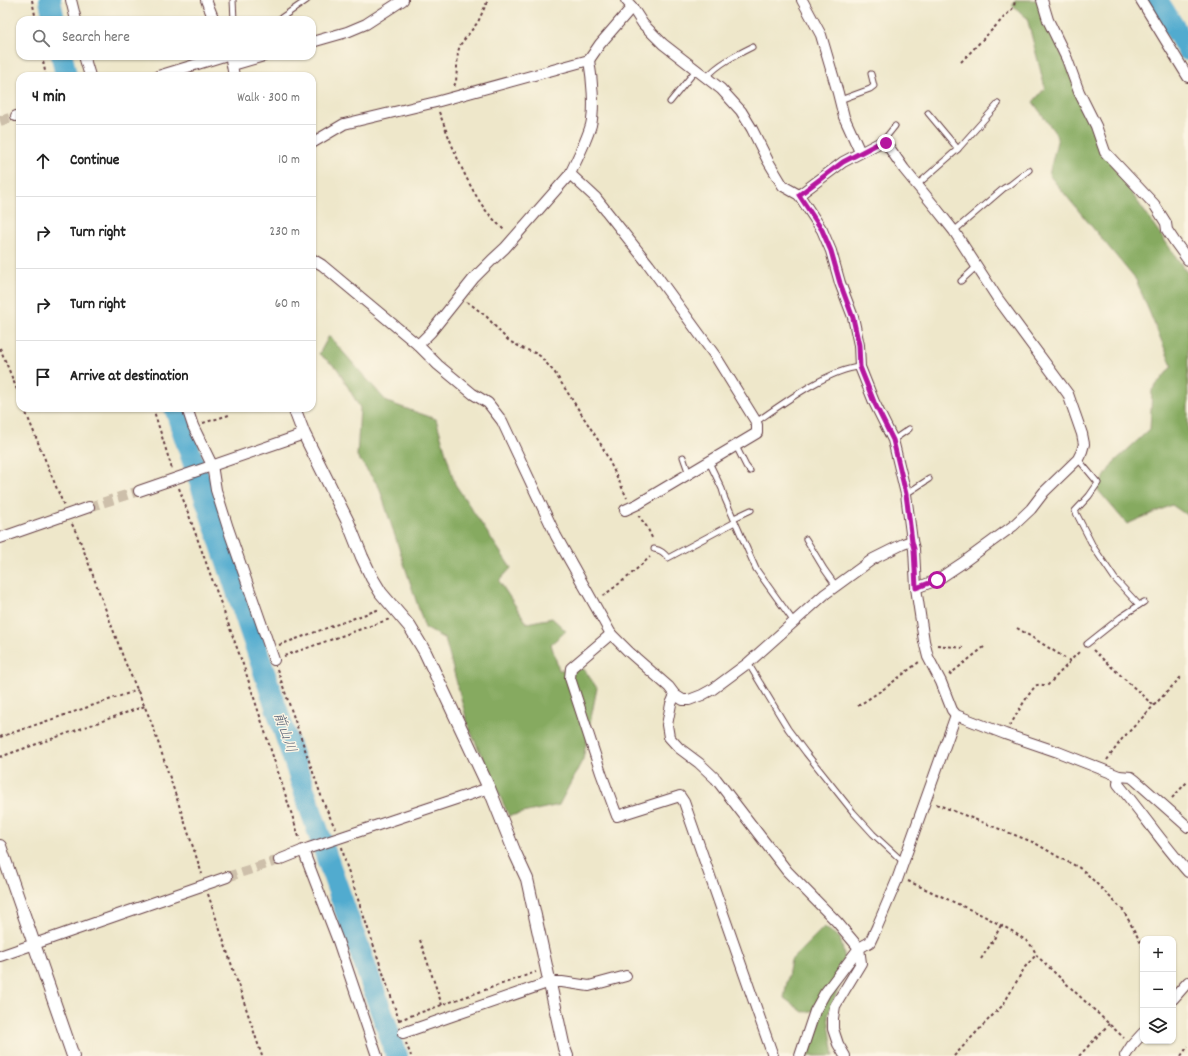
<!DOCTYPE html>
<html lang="en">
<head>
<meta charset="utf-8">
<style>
	body { margin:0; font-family:Dekko,"Klee One",sans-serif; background:#f2f2f2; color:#222 }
	.controls { position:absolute; right:12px; bottom:12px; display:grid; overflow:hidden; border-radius:8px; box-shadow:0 1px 3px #0004 }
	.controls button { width:36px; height:36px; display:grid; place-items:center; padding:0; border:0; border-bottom:1px solid #e0e0e0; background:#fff; color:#222; font:20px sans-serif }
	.stop { position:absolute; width:12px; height:12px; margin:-9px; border:3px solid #b5179e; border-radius:50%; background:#fff }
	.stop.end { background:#b5179e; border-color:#fff; box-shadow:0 1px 4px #0008 }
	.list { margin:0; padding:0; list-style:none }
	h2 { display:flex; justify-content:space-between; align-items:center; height:52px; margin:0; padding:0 16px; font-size:17px }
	h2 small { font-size:13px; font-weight:400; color:#767676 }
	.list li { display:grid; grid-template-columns:26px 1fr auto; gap:12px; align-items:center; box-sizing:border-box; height:72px; padding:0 16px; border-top:1px solid #e0e0e0 }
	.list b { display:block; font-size:15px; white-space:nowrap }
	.list em { font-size:13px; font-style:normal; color:#767676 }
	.icon { flex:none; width:22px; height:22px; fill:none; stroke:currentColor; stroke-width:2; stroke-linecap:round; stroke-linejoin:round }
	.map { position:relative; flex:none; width:1188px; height:1056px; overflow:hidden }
	.search { position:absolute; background:#fff; box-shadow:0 1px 3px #0004; left:16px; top:16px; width:300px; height:44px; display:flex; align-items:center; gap:10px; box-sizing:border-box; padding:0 14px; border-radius:12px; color:#767676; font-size:15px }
	.panel { position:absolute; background:#fff; box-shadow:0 1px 3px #0004; left:16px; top:72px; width:300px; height:340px; border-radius:12px }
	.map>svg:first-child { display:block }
	.forest { fill:#86aa60; stroke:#686446 }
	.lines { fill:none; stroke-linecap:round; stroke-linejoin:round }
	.river { stroke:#51abcf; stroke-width:22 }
	.minor-tunnel { stroke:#cdbfaa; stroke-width:10; stroke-dasharray:10 5; stroke-linecap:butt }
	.service-casing { stroke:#633d43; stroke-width:7 }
	.minor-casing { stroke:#633d43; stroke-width:12 }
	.tertiary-casing { stroke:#633d43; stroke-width:14 }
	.path { stroke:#633d43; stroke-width:2; stroke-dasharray:3 3; stroke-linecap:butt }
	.service { stroke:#fff; stroke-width:5 }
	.minor { stroke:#fff; stroke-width:10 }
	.tertiary { stroke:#fff; stroke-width:12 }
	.route { stroke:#b5179e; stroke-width:5 }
	.labels { text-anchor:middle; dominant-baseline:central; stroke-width:3; stroke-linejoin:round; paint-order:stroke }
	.water-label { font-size:14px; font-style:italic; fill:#4d576d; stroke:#fcf5e5 }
</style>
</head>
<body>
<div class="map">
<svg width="1188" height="1056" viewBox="0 0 1188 1056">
	<rect width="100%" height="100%" fill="#fcf5e5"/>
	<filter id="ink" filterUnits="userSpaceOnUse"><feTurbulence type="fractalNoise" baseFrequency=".025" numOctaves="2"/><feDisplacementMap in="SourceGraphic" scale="8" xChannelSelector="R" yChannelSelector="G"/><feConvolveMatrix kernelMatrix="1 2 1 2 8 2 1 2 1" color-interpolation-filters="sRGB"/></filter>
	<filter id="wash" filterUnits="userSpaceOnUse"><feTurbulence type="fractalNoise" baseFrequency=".012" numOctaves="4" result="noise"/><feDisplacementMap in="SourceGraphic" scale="16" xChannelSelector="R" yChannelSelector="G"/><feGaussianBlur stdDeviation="0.9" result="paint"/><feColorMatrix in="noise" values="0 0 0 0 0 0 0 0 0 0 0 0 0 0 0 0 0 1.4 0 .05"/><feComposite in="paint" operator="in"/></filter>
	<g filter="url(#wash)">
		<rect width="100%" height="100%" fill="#eee7ca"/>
		<!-- forest -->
		<g class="forest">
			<path d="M1015,0h24l64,152 85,122v242l-16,-11 -45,19 -30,-35 16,-26 37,-34 2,-39 20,-24 -36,-86 -87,-105 9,-38 -25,-35 12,-14 -18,-70 -15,-13z"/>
			<path d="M329,336l58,66 49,17 19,65 56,84 -12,13 28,42 25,-5 14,13 -15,13 8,26 25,-1 13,19 -14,71 -24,46 -50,11 -40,-88 -24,-89 -20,-11 -46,-141 -22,-31 3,-48 -23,-40 -18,-14z"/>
			<path d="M824,927l16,11 5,20 -8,11 4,12 -13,35 6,40h-30l15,-46 -16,2 -19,-14 7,-38z"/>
		</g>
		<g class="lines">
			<!-- river -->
			<g class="river">
				<path d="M50,0l4,20"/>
				<path d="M1157,0l31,50"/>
				<path d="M62,56l4,20"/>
				<path d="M175,408l153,453 69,195"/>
			</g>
		</g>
	</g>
	<g filter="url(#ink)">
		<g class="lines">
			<!-- minor-tunnel -->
			<g class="minor-tunnel">
				<path d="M0,121l16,-5"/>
				<path d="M89,507l50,-16"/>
				<path d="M227,877l52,-17"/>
			</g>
			<defs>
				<g id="service">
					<path d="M233,0l1,20"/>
					<path d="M278,20l29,-20"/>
					<path d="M707,77c11,-13 29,-22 45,-30"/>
					<path d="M840,100l30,-11 4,-3 -3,-12"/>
					<path d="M670,102l26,-32"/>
					<path d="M928,113l30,36"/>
					<path d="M883,141l12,-15"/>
					<path d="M917,185l41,-36 40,-45"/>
					<path d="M954,231l50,-43 6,-3 19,-15"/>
					<path d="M961,281l15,-14"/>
					<path d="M756,422c26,-18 73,-53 104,-55"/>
					<path d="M893,440l16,-11"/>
					<path d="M736,446l10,20 4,5"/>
					<path d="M683,457l6,17"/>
					<path d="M1078,459l20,24 -9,13 -14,15 19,37 21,31 24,26"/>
					<path d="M709,462l13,27 3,10 31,70 38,53"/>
					<path d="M906,494l23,-15"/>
					<path d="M734,518l17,-8"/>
					<path d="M806,539l18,30 12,17"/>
					<path d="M654,549c7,1 10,4 14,9l67,-36"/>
					<path d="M1087,644l34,-27 23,-15"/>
					<path d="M748,663l40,66 18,24 47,59 20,22 27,25 4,1"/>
				</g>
				<g id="minor">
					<path d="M71,0l5,20"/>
					<path d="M206,0l8,20"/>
					<path d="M626,0l6,7 11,17 20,20 58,45 20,22 11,18 16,32 15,25 16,9 23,35 9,21 9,32 13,34 6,28 1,22 14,35 19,38 13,54 6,47 2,8 2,39 8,53 4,16 13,25 11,28 4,5 49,19 53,18 61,24 12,1 4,3 53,47"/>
					<path d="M802,0l19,35 17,58 6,24 16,35"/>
					<path d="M1042,0l6,20 19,39 12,33 17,34 9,26 49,52 12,19 1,7 8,12 13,18"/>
					<path d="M1141,0l47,77"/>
					<path d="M312,42l35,-10 19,-8 37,-24"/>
					<path d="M84,56l6,20"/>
					<path d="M231,60l3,16"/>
					<path d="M589,60c3,18 6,48 2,65 -5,17 -14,34 -21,49l26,24 53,67 67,92 39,63 2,5v8l-119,71 -13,6"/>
					<path d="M233,65l31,-9"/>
					<path d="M158,76l66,-20"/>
					<path d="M16,116l4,-1"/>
					<path d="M312,143l32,-19 92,-22 153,-42 11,-16 32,-37"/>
					<path d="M799,195l44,-33 40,-21 3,2 18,26 31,38 19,24 44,68 70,95 14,40 2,10 -2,7 -4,8 -34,33 -13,17 -18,17 -52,38 -24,16 -21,8"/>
					<path d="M312,259l10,6 96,80 20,20 35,29 15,9 14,18 54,115 55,98 18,18 40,35 6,8 8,5h6l13,-5 11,-6 35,-26 77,-69 48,-35 30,-15 9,-3"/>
					<path d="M418,345l13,-13 43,-54 18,-18 13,-12 65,-74"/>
					<path d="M187,408l6,18 19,39 4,25 12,38 46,132"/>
					<path d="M139,491l165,-57"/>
					<path d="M0,538l89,-31"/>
					<path d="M611,634l-40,34 -1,10 31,95 16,43 63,-20 4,6 89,254"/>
					<path d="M675,695l-4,9 -4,21 2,12 10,11 20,15 17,16 71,92 50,51 22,26 2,15 -26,43 -2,12v11l5,15 7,12"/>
					<path d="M1119,776l-1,8c24,29 45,60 70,88"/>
					<path d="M303,850l35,91 39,115"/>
					<path d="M279,860l30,-12 180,-60"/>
					<path d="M0,956l227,-79"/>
					<path d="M1173,999l15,-17"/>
					<path d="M403,1033l147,-51h12l27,4 37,-10"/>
					<path d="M800,1056l15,-45 10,-18 34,-45 11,-6 7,-15 20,-47 59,-165"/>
					<path d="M1125,1056l7,-11 11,-12"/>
				</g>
				<g id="tertiary">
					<path d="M294,408l10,26 44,88 14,35 10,21 9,15 29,34 15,25 64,136 26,65 12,26 37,169 3,8"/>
					<path d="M0,846l73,210"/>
				</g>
			</defs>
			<!-- service casing -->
			<use href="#service" class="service-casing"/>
			<!-- minor casing -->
			<use href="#minor" class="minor-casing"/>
			<!-- tertiary casing -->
			<use href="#tertiary" class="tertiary-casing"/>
			<!-- path -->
			<g class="path">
				<path d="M32,0l4,20"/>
				<path d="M42,56l4,20"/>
				<path d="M961,62l53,-55 1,-7"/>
				<path d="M454,86l2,-4 2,-30 2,-7 18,-23 10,-22"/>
				<path d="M439,112c13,33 25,67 45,96 6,8 14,16 21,23"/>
				<path d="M467,302l6,4 14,11 13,15 9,9 13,7 13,5 5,3 15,17 47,73 25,52"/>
				<path d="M0,348l20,49"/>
				<path d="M24,408l40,98"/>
				<path d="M153,408l19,61"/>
				<path d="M203,423l26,-8"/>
				<path d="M179,488l66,182 55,170"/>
				<path d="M638,515l9,12 6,13"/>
				<path d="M72,524l9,19 44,119 26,59 51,153"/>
				<path d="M603,596l26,-20 21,-19"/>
				<path d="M1017,628l53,33 11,-11"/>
				<path d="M279,645l101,-36"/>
				<path d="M937,645l26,3"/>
				<path d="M1093,650l61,56"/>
				<path d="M284,656l106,-37"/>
				<path d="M277,669l47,135 11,24"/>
				<path d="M949,675l35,-28"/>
				<path d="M858,706l27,-18 34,-26"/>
				<path d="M1010,726c5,-9 20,-36 27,-41 3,-1 7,0 10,1l21,-22 2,-3"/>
				<path d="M0,737l138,-47"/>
				<path d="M0,757l145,-51"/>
				<path d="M1107,760l15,-21 59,-62"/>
				<path d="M1172,798l16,-17"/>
				<path d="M936,804l99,39 27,16 16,8 7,5 38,38 5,9 15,28"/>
				<path d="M342,847l3,14 55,162"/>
				<path d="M908,881l74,34 30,16 16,11 5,6 4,8 87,82"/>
				<path d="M208,894l54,162"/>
				<path d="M420,940l22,65"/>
				<path d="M981,959l13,-20 7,-14"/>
				<path d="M399,1020l137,-48"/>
				<path d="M406,1043l5,13"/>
				<path d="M954,1056l35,-37 14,-14 22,-38 11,-12"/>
				<path d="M1079,1056l30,-32"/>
				<path d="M1181,1056l7,-10"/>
			</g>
			<!-- service -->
			<use href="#service" class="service"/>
			<!-- minor -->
			<use href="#minor" class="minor"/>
			<!-- tertiary -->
			<use href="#tertiary" class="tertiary"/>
		</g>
	</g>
	<g class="lines" filter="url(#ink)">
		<!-- route -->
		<path class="route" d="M886,143l-3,-2 -40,21 -44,33 23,35 9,21 9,32 13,35 6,27 1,22 14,35 19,38 13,54 6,47 2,8 2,39 21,-8"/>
	</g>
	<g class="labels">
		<!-- water labels -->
		<g class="water-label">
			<text transform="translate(284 733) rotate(71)">前山川</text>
		</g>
	</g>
</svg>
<div class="controls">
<button>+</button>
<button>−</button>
<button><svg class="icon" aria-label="layers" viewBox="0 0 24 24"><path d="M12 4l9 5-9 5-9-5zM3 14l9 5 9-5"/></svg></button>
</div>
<div class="stop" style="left:937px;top:580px"></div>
<div class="stop end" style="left:886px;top:143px"></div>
<div class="search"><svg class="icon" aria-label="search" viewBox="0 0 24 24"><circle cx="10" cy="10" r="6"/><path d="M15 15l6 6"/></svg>Search here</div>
<section class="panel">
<h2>4 min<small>Walk · 300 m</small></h2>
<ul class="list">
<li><svg class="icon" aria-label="ahead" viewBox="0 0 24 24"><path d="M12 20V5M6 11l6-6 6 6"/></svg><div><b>Continue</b></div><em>10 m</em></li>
<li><svg class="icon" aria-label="right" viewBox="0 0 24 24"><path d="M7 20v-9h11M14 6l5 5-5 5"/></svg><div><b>Turn right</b></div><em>230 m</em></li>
<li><svg class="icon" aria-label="right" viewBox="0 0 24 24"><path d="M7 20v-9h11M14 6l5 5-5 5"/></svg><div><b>Turn right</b></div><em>60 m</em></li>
<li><svg class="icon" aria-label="arrive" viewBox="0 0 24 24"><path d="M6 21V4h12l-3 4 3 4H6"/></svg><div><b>Arrive at destination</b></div></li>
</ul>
</section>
</div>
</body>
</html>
